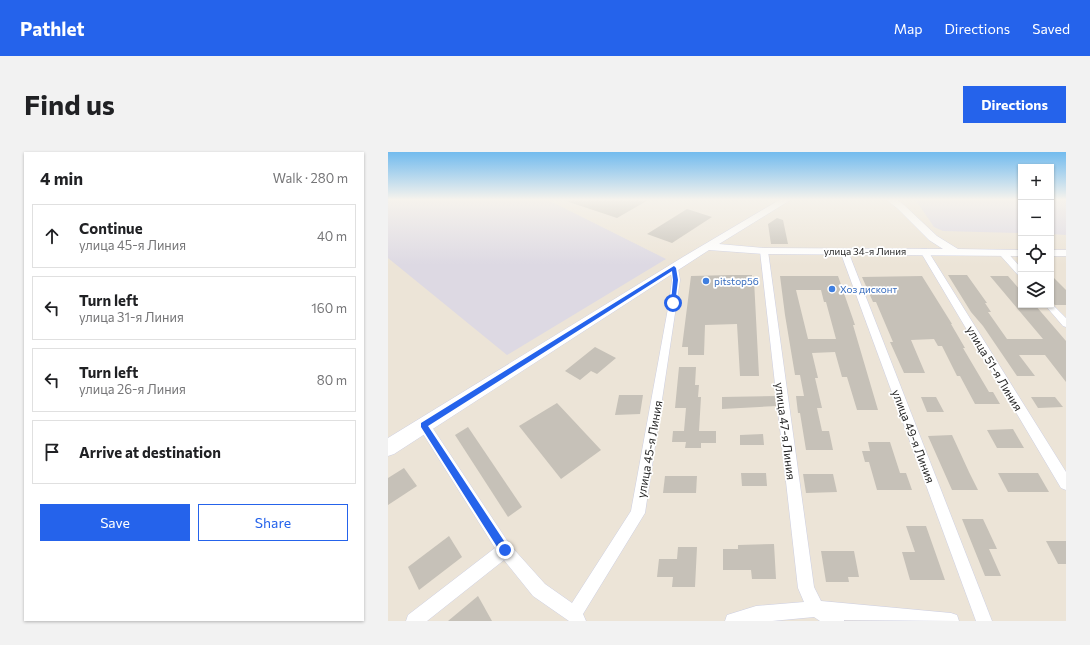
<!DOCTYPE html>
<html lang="en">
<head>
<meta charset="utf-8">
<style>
	body { margin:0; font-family:Commissioner,sans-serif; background:#f2f2f2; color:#202124 }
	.controls { position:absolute; right:12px; top:12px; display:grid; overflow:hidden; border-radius:0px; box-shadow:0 1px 3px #0004 }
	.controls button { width:36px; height:36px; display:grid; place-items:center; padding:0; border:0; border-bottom:1px solid #e0e0e0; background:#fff; color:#202124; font:20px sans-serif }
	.stop { position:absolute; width:12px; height:12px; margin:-9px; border:3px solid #2563eb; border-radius:50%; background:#fff }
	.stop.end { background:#2563eb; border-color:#fff; box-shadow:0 1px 4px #0008 }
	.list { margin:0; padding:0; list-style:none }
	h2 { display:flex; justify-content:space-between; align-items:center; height:52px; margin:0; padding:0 16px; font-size:17px }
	h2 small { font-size:13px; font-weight:400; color:#757577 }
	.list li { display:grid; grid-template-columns:26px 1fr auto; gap:12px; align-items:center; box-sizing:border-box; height:64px; margin:0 8px 8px; padding:0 8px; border:1px solid #e0e0e0; border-radius:0px }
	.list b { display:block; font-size:15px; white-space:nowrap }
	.list p { margin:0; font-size:13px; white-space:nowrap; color:#757577 }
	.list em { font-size:13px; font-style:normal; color:#757577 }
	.actions { display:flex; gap:8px; padding:12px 16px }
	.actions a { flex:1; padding:9px 0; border:1px solid #2563eb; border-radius:0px; text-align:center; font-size:14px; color:#2563eb }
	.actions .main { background:#2563eb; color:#fff }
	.icon { flex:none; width:22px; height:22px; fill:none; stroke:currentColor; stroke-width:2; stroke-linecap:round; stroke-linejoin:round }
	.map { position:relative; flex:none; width:678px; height:469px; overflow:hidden; border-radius:0px }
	header { display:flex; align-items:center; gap:24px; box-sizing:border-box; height:56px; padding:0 20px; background:#2563eb; color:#fff }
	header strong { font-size:19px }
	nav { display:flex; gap:22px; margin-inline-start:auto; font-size:14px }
	.intro { display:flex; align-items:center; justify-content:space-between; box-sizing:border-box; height:96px; padding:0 24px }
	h1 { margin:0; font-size:28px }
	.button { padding:10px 18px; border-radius:0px; background:#2563eb; color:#fff; font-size:14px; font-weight:700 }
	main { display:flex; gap:24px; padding:0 24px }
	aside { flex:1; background:#fff; border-radius:0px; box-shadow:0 1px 3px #0004 }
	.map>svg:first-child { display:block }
	.industrial { fill:#ddd9e3 }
	.building { fill:#c6c1b8; fill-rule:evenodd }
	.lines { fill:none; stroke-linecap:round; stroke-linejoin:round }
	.street-casing { stroke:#cdcfe2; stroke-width:1 }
	.secondary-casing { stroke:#cdcfe2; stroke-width:1 }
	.street { fill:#fff; fill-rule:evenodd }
	.secondary { fill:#fff; fill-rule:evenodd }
	.route { fill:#2563eb }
	.shop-dot { fill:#3f7fe0; stroke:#fff; stroke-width:1.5 }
	.labels { text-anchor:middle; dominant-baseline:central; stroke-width:3.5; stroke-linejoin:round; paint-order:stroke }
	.far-street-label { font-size:10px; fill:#282828; stroke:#fff }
	.far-shop-label { font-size:10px; fill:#366cbe; stroke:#fff; text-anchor:start }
	.street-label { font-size:12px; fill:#282828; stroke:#fff }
</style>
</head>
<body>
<header>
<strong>Pathlet</strong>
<nav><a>Map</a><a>Directions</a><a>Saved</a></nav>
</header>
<div class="intro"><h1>Find us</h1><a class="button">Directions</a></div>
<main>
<aside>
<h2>4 min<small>Walk · 280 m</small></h2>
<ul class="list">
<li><svg class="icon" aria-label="ahead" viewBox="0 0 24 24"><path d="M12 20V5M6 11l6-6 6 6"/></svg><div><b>Continue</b><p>улица 45-я Линия</p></div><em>40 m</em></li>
<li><svg class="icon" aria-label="left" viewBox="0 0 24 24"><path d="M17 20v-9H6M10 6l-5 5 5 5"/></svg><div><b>Turn left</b><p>улица 31-я Линия</p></div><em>160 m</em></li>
<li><svg class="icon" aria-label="left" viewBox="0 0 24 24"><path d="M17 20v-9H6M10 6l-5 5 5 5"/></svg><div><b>Turn left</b><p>улица 26-я Линия</p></div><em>80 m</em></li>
<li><svg class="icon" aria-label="arrive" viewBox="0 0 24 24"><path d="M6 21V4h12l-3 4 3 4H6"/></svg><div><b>Arrive at destination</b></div></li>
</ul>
<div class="actions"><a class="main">Save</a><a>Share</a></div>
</aside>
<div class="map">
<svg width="678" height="469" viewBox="0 0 678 469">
	<rect width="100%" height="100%" fill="#ece4d7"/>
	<!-- industrial -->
	<g class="industrial">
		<path d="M0,47h158l120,60 -159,96 -119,-97z"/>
		<path d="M527,47h106v34l-78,-2 -9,-4z"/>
		<path d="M663,47h15v36l-15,-1z"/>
	</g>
	<!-- building -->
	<g class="building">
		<path d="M179,47h83l-33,19 -51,-17z"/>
		<path d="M299,57l25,8 -40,26 -25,-9z"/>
		<path d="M389,66l6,2 5,24h-17l-3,-20z"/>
		<path d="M344,123h20v5h2l5,96h-19l-3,-52 -32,1 -1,30h-16v-8h-6l9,-71z"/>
		<path d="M560,123h19l20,28h-2l6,9h-3l19,27h36l-53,-63h18l13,15v14h14l31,36v41l-21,-27h-26l16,21h-18l-34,-50 -12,-14z"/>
		<path d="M663,123l15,15v15h-11l-4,-3z"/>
		<path d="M392,124h58l17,49h-2l25,85h-21l-10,-33h-5l-7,-25 -23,1 6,25h-3l7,30h-5l5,23h7l4,19h-27l-6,-37h-2l-2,-17h8l-4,-21h-5l-10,-60zM408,138h25l3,12h2l10,37h-28z"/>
		<path d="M534,124l30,48h-1l14,24h-2l26,44h4l7,12h-25l-15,-28h-3l-15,-30h-4l-4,-7 -23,1 14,33h-21l-14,-31h3l-17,-40h-3l-11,-25z"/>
		<path d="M207,195l21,11 -19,16 -6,-3 -11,9 -15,-9z"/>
		<path d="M291,215h17l-1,18h4l-1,12h3l-2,34h17v12h-15v5h-16l1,-6h-14l1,-11h11l2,-23h-11z"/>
		<path d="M231,243h24l-3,19 -25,1z"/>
		<path d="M387,244l1,10 -54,3v-12z"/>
		<path d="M533,245h15l8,15h-17z"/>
		<path d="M643,245h24l8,10 -25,1z"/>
		<path d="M169,251l44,47 -40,29 -42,-53z"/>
		<path d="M80,275l54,80 -14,10 -53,-82z"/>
		<path d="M625,277l11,19h-27l-10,-18z"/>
		<path d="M375,282l1,11h-24v-10z"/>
		<path d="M564,283l17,37 9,18h-26l-24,-54z"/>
		<path d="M480,290h22l10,31h6l6,17h-35l-8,-28h-4l-3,-11h8z"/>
		<path d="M16,316l13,18 -29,19v-27z"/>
		<path d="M353,321h25l1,13h-25z"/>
		<path d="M610,321h40l11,19h-41z"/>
		<path d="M415,322h30l4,18 -31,1z"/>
		<path d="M277,324h32l-1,17h-33z"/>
		<path d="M574,367h21l14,30h-8l12,27h-16z"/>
		<path d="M518,374h20l19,54h-35l-8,-28h13z"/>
		<path d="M61,384l13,21 -43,33 -11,-23z"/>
		<path d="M658,389h20v23h-8z"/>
		<path d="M386,392l2,35h-24l-1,-9h-28v-21h15v-4z"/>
		<path d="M290,395h19l-2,40h-23l1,-10h-16l2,-18h18z"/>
		<path d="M433,399h33l5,26h-11l1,5h-23z"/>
		<path d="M90,444l14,25h-44z"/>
	</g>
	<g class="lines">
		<defs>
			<g id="street">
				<path d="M373,97h6l1,2 46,336 7,14 130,12 6,2 2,6 -115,-1v1h-24l-6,-4 -42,4h-47l2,-6 29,-9 48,-4 -6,-14 -38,-337z"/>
				<path d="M453,97h6l1,2 144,370h-16l-136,-370z"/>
				<path d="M533,97h6l1,2 138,221v18l-5,-2 -141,-237z"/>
				<path d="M612,99h6l15,17v7h-3l-18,-20z"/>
				<path d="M283,114h3l4,2 2,12 -35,233 -62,101 3,7h-17l-36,-25 -29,-36 -77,61h-21l2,-6 87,-67 -75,-119 -2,-4 2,-4 4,-1 4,1 82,124 35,39 27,19 59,-92 38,-208 3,-23 -2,-12z"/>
				<path d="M663,151l15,15v9l-3,-1 -18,-21h6z"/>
			</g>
			<g id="secondary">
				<path d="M393,47h11l-73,45 45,4 179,1 -14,-9 -32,-32 -12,-9h11l7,5 34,32 21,13 63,1v6l-257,-2 -55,-4 -315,204 -6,2v-18l295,-181z"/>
				<rect x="663" y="98" width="15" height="6"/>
			</g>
		</defs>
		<!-- street casing -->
		<use href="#street" class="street-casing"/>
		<!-- secondary casing -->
		<use href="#secondary" class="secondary-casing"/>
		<!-- street -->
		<use href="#street" class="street"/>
		<!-- secondary -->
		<use href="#secondary" class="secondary"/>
	</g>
	<!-- sky -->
	<linearGradient id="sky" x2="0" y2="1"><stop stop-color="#72bbee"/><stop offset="0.42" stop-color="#f6f3ed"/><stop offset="1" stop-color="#f6f3ed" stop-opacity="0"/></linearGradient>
	<rect width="678" height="113" fill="url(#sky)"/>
	<!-- route -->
	<path class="route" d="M286,114l2,2 2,12 -3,24 -4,-1 2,-23 -1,-9 -244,155 80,121 1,3 -1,3 -3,2 -4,-2 -80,-126v-4z"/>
	<!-- markers -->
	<g class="shop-dot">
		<circle cx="318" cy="129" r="4"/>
		<circle cx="444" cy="137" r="4"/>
	</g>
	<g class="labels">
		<!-- far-street labels -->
		<g class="far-street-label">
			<text x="477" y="99">улица 34-я Линия</text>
		</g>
		<!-- far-shop labels -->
		<g class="far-shop-label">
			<text x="326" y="129">pitstop56</text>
			<text x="452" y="137">Хоз дисконт</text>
		</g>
		<!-- street labels -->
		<g class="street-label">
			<text transform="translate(607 216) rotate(59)">улица 51-я Линия</text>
			<text transform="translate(398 279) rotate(83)">улица 47-я Линия</text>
			<text transform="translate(526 284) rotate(69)">улица 49-я Линия</text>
			<text transform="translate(261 297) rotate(-80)">улица 45-я Линия</text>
		</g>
	</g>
</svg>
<div class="controls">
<button>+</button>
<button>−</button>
<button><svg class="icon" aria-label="locate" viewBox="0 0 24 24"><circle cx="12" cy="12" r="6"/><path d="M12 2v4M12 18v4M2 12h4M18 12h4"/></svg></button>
<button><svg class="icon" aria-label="layers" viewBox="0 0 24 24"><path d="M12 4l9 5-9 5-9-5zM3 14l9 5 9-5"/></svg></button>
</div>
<div class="stop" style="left:285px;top:151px"></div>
<div class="stop end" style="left:117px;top:398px"></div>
</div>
</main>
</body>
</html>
